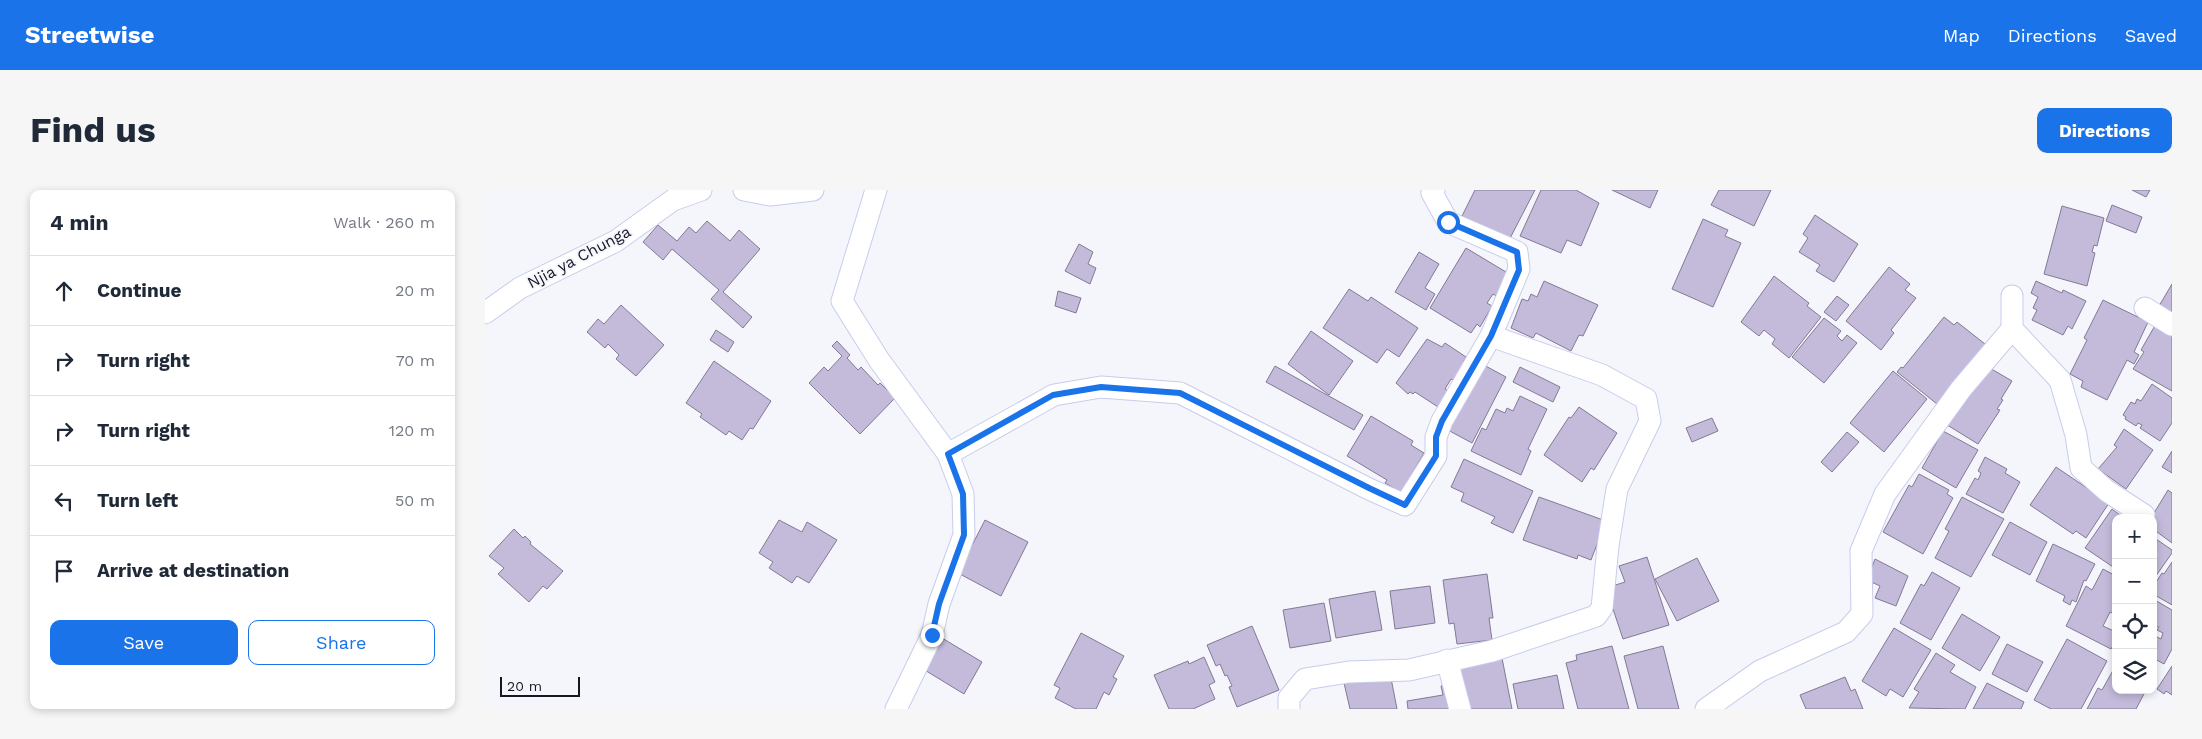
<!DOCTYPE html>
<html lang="en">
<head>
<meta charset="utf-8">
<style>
	body { margin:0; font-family:"Work Sans",sans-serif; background:#f6f6f7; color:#1f2937 }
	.controls { position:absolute; right:15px; bottom:15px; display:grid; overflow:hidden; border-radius:10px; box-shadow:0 2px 8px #0003 }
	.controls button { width:45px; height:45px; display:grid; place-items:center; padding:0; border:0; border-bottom:1px solid #e0e1e3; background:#fff; color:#1f2937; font:25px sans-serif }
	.scale { position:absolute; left:15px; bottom:12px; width:80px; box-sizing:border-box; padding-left:5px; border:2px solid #161723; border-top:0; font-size:14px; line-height:18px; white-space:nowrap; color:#161723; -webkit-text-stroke:4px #f5f6fc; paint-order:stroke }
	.stop { position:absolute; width:15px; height:15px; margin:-11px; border:4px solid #1a73e8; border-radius:50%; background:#fff }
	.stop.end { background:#1a73e8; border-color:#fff; box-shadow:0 1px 5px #0008 }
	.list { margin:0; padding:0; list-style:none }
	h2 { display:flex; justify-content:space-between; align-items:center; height:65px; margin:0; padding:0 20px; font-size:21px }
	h2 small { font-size:16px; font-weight:400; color:#747a83 }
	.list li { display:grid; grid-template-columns:32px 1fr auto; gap:15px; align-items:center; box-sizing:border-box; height:70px; padding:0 20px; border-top:1px solid #e0e1e3 }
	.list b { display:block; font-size:19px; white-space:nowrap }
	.list em { font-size:16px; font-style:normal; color:#747a83 }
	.actions { display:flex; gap:10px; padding:15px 20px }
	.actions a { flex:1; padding:11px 0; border:1px solid #1a73e8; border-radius:10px; text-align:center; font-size:18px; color:#1a73e8 }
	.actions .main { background:#1a73e8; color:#fff }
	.icon { flex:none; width:28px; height:28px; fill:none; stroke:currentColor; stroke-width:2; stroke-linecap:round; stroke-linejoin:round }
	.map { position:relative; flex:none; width:1687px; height:519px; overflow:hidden; border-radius:10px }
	header { display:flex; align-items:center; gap:30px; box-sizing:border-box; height:70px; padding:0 25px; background:#1a73e8; color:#fff }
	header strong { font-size:24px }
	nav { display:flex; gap:28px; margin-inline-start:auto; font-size:18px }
	.intro { display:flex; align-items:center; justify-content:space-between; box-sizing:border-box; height:120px; padding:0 30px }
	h1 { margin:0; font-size:35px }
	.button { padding:12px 22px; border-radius:10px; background:#1a73e8; color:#fff; font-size:18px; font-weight:700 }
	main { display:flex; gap:30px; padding:0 30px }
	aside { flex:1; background:#fff; border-radius:10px; box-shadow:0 2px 8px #0003 }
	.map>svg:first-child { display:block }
	.building { fill:#c4bada; stroke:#837996 }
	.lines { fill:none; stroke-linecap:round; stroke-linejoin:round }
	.minor-casing { stroke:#c8ccec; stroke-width:23 }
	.minor { stroke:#fff; stroke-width:21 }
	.route { stroke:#1a73e8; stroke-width:6 }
	.labels { text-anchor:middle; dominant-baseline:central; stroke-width:4; stroke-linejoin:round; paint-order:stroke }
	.street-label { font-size:16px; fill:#161723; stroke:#f5f6fc }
</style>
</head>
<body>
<header>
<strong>Streetwise</strong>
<nav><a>Map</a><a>Directions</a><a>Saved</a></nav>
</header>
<div class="intro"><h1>Find us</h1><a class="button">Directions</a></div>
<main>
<aside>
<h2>4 min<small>Walk · 260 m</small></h2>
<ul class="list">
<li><svg class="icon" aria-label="ahead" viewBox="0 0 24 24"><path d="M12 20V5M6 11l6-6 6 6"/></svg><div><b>Continue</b></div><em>20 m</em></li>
<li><svg class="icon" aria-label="right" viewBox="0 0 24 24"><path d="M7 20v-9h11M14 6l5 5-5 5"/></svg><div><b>Turn right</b></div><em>70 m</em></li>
<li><svg class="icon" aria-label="right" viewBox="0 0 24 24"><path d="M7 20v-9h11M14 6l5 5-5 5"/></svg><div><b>Turn right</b></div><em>120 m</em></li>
<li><svg class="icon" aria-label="left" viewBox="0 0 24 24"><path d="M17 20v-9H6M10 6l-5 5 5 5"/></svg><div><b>Turn left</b></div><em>50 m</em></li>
<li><svg class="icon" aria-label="arrive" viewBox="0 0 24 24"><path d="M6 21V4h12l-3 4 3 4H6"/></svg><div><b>Arrive at destination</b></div></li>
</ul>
<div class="actions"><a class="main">Save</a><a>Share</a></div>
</aside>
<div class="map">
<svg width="1687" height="519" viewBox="0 0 1687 519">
	<rect width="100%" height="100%" fill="#f5f6fc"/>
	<!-- building -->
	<g class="building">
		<path d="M990,0h60l-29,56 -47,-24z"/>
		<path d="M1056,0h35l23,13 -18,43 -14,-6 -6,13 -41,-17z"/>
		<path d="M1127,0h46l-8,18z"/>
		<path d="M1234,0h52l-17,36 -43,-21z"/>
		<path d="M1647,0h18l-4,7z"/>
		<path d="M1627,15l30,12 -6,16 -30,-12z"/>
		<path d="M1577,16l42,12 -7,28 -3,-1 -2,7 3,1 -8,33 -43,-12z"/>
		<path d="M1330,25l43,29 -24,38 -18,-11 4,-6 -21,-13 9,-14 -5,-4z"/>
		<path d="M1218,29l25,11 -3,6 16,7 -28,64 -41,-18z"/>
		<path d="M222,31l23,20 9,-11 21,19 -37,43 29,25 -9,11 -32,-29 8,-9 -47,-41 -9,11 -20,-18 15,-17 19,16 12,-14 7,6z"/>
		<path d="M594,54l14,8 -5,12 8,4 -6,16 -25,-13z"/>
		<path d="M981,58l45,27 -13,22 -5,-3 -6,9 5,3 -12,21 -3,-3 -6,9 -41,-25z"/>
		<path d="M934,62l20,12 -14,24 10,6 -9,16 -31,-18z"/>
		<path d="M1404,77l21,17 -5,6 11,8 -25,32 3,3 -13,17 -35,-29z"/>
		<path d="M1289,86l35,27 -2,3 14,11 -32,41 -17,-14 3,-5 -11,-9 -5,6 -18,-14z"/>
		<path d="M1059,91l54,24 -15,31 -4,-1 -8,16 -35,-18 -3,5 -22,-10 11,-29 6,2 3,-7 6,3z"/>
		<path d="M1551,91l26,12 1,-3 23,11 -14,28 -4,-3 -5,9 -31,-15 5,-10 -4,-2 5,-11 -7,-4z"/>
		<path d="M1687,94v29l-13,-7z"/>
		<path d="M864,99l19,12 3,-4 47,31 -19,29 -12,-8 -10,14 -54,-35z"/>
		<path d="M573,101l23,7 -5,15 -21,-7z"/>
		<path d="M1352,106l12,9 -13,16 -12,-9z"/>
		<path d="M1618,110l45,22 -14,30 5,3 -5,9 -7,-4 -20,40 -26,-13 2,-6 -13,-7 17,-34 -3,-2z"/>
		<path d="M136,115l43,40 -28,31 -20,-17 3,-4 -11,-11 -3,4 -18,-16 11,-13 6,5z"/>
		<path d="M1459,127l10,8 3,-3 28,22 -43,64 -45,-36 4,-5 2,1z"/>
		<path d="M1339,128l17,13 -4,5 5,5 5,-6 10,8 -33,40 -32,-26z"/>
		<path d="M1672,132l15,9v60l-39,-22 11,-17 -3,-2z"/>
		<path d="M231,140l18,12 -6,10 -18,-12z"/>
		<path d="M826,141l42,30 -24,34 -41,-31z"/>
		<path d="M942,149l15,8 3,-4 21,14 -3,5 3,2 -12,17 -3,-2 -6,10 3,2 -10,16 -23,-15 -2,2 -3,-2 -2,2 -12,-11z"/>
		<path d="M352,151l13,14 -3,3 11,12 3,-3 17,18 2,-2 15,15 -35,36 -51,-51 15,-16 4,4 14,-15 -10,-10z"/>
		<path d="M229,171l57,40 -18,28 -3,-1 -8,12 -13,-9 -3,4 -26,-18 2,-3 -16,-11z"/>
		<path d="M995,173l26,14 -34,66 -26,-14z"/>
		<path d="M790,176l88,49 -9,15 -88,-48z"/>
		<path d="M1035,177l40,20 -7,15 -40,-20z"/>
		<path d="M1503,177l24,14 -11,18 2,1 -6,9 3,1 -22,34 -34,-21z"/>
		<path d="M1408,181l34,28 -43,53 -34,-29z"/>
		<path d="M1667,194l20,14v25l-12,18 -20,-13 2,-3 -4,-2 -2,3 -11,-7 1,-2 -3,-2 8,-13 4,2 2,-5 4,2z"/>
		<path d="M1035,206l27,13 -19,40 3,2 -10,24 -50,-24 11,-23 4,2 10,-21 9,4 2,-5 6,3z"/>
		<path d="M1094,217l38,26 -23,37 -3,-2 -9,14 -38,-27 25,-38 2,1z"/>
		<path d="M886,226l42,25 -2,4 13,8 -23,39 -16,-9 2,-3 -40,-24z"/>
		<path d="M1227,228l6,13 -26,11 -6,-14z"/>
		<path d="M1639,239l29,21 -27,39 -28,-20 19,-22 -3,-2z"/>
		<path d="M1458,241l35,19 -22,38 -34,-20z"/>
		<path d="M1362,242l12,10 -27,30 -11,-10z"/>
		<path d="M1687,261v22l-10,-6z"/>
		<path d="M1500,267l22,12 -2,4 15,9 -17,31 -37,-19 9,-16 3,2 3,-7 -3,-2z"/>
		<path d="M979,269l69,32 -20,42 -22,-10 4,-6 -34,-16 3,-8 -13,-6z"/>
		<path d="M1571,277l53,36 -23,35 -10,-7 -3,3 -43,-29z"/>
		<path d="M1434,284l30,16 -2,4 6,4 -30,56 -40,-22 26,-47 3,2z"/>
		<path d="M1683,300l4,3v50l-19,-14v-11h-2z"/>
		<path d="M1054,307l67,24 -15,39 -13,-5 -1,4 -54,-19z"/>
		<path d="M1477,307l42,22 -33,58 -36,-19 14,-27 -4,-2z"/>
		<path d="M1627,319l12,9h-8v51l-31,-21z"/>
		<path d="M294,330l23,12 5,-10 30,18 -28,43 -12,-7 -5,7 -23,-15 4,-6 -14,-9z"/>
		<path d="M500,330l43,22 -27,54 -43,-23z"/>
		<path d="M1525,332l37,20 -17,33 -38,-20z"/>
		<path d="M29,339l9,9 2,-2 6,6 -1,2 33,27 -16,18 -4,-3 -14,16 -31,-28 6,-6 -15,-12z"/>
		<path d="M1668,347l19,13v3l-19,27z"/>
		<path d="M1568,354l42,20 -9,17 -2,-1 -8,22 -4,-2 -2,5 -7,-4 2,-5 -29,-15z"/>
		<path d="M1162,367l22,68 -46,14 -17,-51 19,-6 -6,-16z"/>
		<path d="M1212,368l22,43 -42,20 -22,-42z"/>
		<path d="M1390,369l33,17 -12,30 -21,-8 5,-12 -13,-6z"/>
		<path d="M1687,372v43l-19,-11v-7l9,-14 2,1z"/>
		<path d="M1618,379l13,7v39l-6,-3 -7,14 13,6v9l-5,8 -45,-23 20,-40 6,4z"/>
		<path d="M1447,382l28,16 -29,52 -31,-17 21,-39 3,2z"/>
		<path d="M1002,384l6,44h-4l3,22 -35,4 -3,-21 -5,1 -6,-44z"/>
		<path d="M945,396l5,37 -40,6 -5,-38z"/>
		<path d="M890,401l7,39 -46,8 -7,-39z"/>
		<path d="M1668,409l19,11v39l-8,15 -11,-6v-23l8,4 2,-6 -6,-3 2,-3 -6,-1z"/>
		<path d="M839,413l7,38 -41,7 -7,-38z"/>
		<path d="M1477,424l38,23 -20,34 -38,-23z"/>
		<path d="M767,436l27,64 -42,17 -8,-20 3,-1 -5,-11 -2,1 -5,-12 -4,2 -9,-21z"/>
		<path d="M1409,438l37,22 -28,47 -13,-8 -4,7 -24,-15z"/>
		<path d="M596,443l43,23 -11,21 4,2 -8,16 -5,-3 -8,17h-20l-21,-11 5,-10 -6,-3z"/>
		<path d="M457,448l40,24 -18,32 -41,-25z"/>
		<path d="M1582,449l40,22 -26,48h-30l-17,-9z"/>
		<path d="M1522,454l36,18 -16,30 -35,-18z"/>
		<path d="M1127,456l17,63h-51l-12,-46 11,-3 -1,-5z"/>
		<path d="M1178,456l16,63h-41l-14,-53z"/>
		<path d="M1451,463l19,12 -5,7 26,15 -11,22 -56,-1 10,-16 -5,-3z"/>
		<path d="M719,467l11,25 -6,3 6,14 -22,10h-24l-15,-34 34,-14 1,3z"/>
		<path d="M1017,468l10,51h-48l-7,-43z"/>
		<path d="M1631,475v25h30l-10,19h-49l11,-21 4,2z"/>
		<path d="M1687,476v29l-6,-4 -2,3 -7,-5z"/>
		<path d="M905,483l7,36h-47l-6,-26z"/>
		<path d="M1072,485l7,34h-46l-5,-25z"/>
		<path d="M1360,487l6,14 4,-2 8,20h-57l-6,-14z"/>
		<path d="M1502,493l37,19 -3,7h-48z"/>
		<path d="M968,494l5,25h-50l-1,-8 36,-6 -2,-9z"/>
	</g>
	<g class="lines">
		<defs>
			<g id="minor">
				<path d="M259,0l26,5 43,-5"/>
				<path d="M391,0l-34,111 37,59 69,94 15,40 1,41 -25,69 -7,31 -36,74"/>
				<path d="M1660,118l27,17"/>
				<path d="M0,123l35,-25 96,-47 57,-41 28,-10"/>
				<path d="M1527,139l48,51 16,55 5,33 26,23 37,24"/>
				<path d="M463,264l106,-59 47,-8 79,6 189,96 36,16 31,-49v-19l6,-16 49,-85 28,-67 -2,-17 -69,-30 -16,-29 2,-3"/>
				<path d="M962,470l13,49"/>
				<path d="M804,519v-11l16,-19 44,-7 60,-2 83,-19 104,-35 6,-8 6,-62 9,-57 33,-68 -4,-22 -44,-24 -111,-39"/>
				<path d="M1221,519l54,-38 86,-39 16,-18 -1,-63 24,-57 76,-105 51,-60v-33"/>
			</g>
		</defs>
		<!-- minor casing -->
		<use href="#minor" class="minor-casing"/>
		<!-- minor -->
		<use href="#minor" class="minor"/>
	</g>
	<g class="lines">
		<!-- route -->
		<path class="route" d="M447,445l7,-31 25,-69 -1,-41 -15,-40 105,-59 48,-8 79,6 189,95 36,17 31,-49v-19l6,-16 49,-85 28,-66 -2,-18 -69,-30"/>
	</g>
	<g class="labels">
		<!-- street labels -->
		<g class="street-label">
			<text transform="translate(94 67) rotate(-28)">Njia ya Chunga</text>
		</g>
	</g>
</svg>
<div class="controls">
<button>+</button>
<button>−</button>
<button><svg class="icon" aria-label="locate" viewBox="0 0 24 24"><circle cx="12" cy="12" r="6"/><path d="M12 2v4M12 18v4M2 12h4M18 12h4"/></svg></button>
<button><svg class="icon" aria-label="layers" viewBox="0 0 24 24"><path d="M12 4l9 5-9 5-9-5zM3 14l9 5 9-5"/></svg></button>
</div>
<div class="scale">20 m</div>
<div class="stop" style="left:963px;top:32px"></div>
<div class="stop end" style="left:447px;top:445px"></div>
</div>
</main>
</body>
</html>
